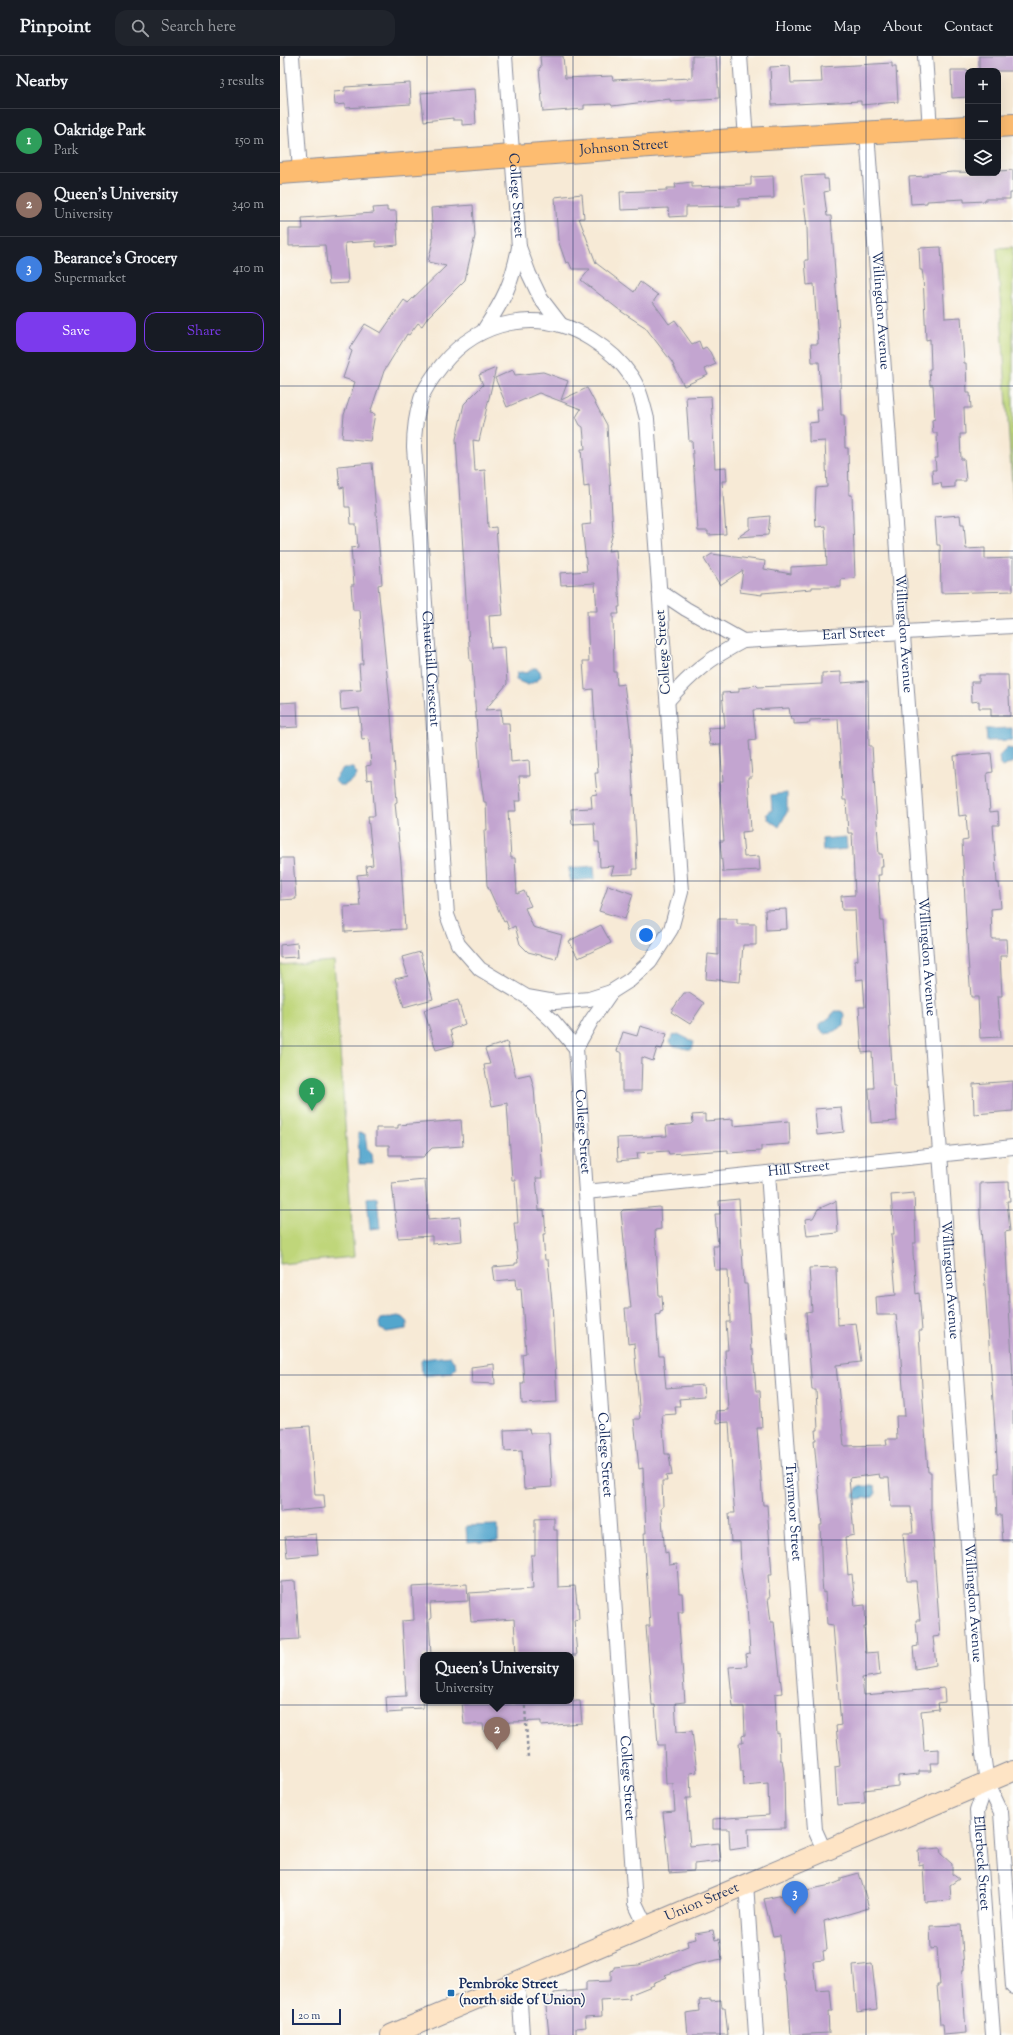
<!DOCTYPE html>
<html lang="en">
<head>
<meta charset="utf-8">
<style>
	body { margin:0; font-family:"Sorts Mill Goudy",serif; background:#20242c; color:#f1f3f6 }
	.controls { position:absolute; right:12px; top:12px; display:grid; overflow:hidden; border-radius:8px; box-shadow:0 4px 16px #0002 }
	.controls button { width:36px; height:36px; display:grid; place-items:center; padding:0; border:0; border-bottom:1px solid #363941; background:#171b24; color:#f1f3f6; font:20px sans-serif }
	.scale { position:absolute; left:12px; bottom:10px; width:49px; box-sizing:border-box; padding-left:4px; border:2px solid #1b2f5e; border-top:0; font-size:11px; line-height:14px; white-space:nowrap; color:#1b2f5e; -webkit-text-stroke:3px #fdfcf7; paint-order:stroke }
	.you { position:absolute; left:366px; top:879px; width:14px; height:14px; margin:-10px; border:3px solid #fff; border-radius:50%; background:#1a73e8; box-shadow:0 0 0 6px #1a73e833 }
	.badge { display:grid; place-items:center; width:26px; height:26px; border-radius:50%; background:#7c3aed; color:#fff; font-size:13px; font-weight:700 }
	.pin { position:absolute; translate:-50% -33px; filter:drop-shadow(0 1px 2px #0008) }
	.pin::after { content:''; position:absolute; top:21px; width:14px; height:12px; background:inherit; clip-path:polygon(0 0,100% 0,50% 100%) }
	.popup { position:absolute; left:140px; top:1596px; width:154px; height:52px; box-sizing:border-box; display:grid; place-content:center; border-radius:8px; background:#171b24; filter:drop-shadow(0 1px 3px #0005); font-size:13px; white-space:nowrap; color:#9ea1a6 }
	.popup b { font-size:15px; color:#f1f3f6 }
	.popup::after { content:''; position:absolute; left:50%; top:100%; margin-left:-8px; border:8px solid transparent; border-top-color:#171b24 }
	.list { margin:0; padding:0; list-style:none }
	h2 { display:flex; justify-content:space-between; align-items:center; height:52px; margin:0; padding:0 16px; font-size:17px }
	h2 small { font-size:13px; font-weight:400; color:#9ea1a6 }
	.list li { display:grid; grid-template-columns:26px 1fr auto; gap:12px; align-items:center; box-sizing:border-box; height:64px; padding:0 16px; border-top:1px solid #363941 }
	.list b { display:block; font-size:15px; white-space:nowrap }
	.list p { margin:0; font-size:13px; white-space:nowrap; color:#9ea1a6 }
	.list em { font-size:13px; font-style:normal; color:#9ea1a6 }
	.actions { display:flex; gap:8px; padding:12px 16px }
	.actions a { flex:1; padding:9px 0; border:1px solid #7c3aed; border-radius:12px; text-align:center; font-size:14px; color:#7c3aed }
	.actions .main { background:#7c3aed; color:#fff }
	.icon { flex:none; width:22px; height:22px; fill:none; stroke:currentColor; stroke-width:2; stroke-linecap:round; stroke-linejoin:round }
	.map { position:relative; flex:none; width:733px; height:1979px; overflow:hidden }
	header { display:flex; align-items:center; gap:24px; box-sizing:border-box; height:56px; padding:0 20px; background:#171b24; border-bottom:1px solid #363941 }
	header strong { font-size:19px }
	nav { display:flex; gap:22px; margin-inline-start:auto; font-size:14px }
	.search { width:280px; height:36px; background:#20242c; display:flex; align-items:center; gap:10px; box-sizing:border-box; padding:0 14px; border-radius:12px; color:#9ea1a6; font-size:15px }
	main { display:flex }
	aside { flex:1; background:#171b24 }
	.map>svg:first-child { display:block }
	.green { fill:#bfd67a; stroke:#6d826c }
	.water { fill:#52a6cd; stroke:#366a96 }
	.building { fill:#c3a5d0 }
	.lines { fill:none; stroke-linecap:round; stroke-linejoin:round }
	.minor-casing { stroke:#898c9a; stroke-width:16 }
	.secondary-casing { stroke:#898c9a; stroke-width:22 }
	.primary-casing { stroke:#898c9a; stroke-width:24 }
	.path { stroke:#898c9a; stroke-width:2.5; stroke-dasharray:3 3; stroke-linecap:butt }
	.minor { stroke:#fff; stroke-width:14 }
	.secondary { stroke:#fee4c5; stroke-width:20 }
	.primary { stroke:#fdbc6f; stroke-width:22 }
	.grid { fill:none; stroke:#1b2f5e; stroke-width:1; stroke-opacity:0.55 }
	.poi-dot { fill:#1f6fb2; stroke:#fdfcf7; stroke-width:1.5 }
	.labels { text-anchor:middle; dominant-baseline:central; stroke-width:3; stroke-linejoin:round; paint-order:stroke }
	.street-label { font-size:14px; fill:#1b2f5e; stroke:#fdfcf7 }
	.poi-label { font-size:14px; font-weight:bold; fill:#1b2f5e; stroke:#fdfcf7; text-anchor:start }
</style>
</head>
<body>
<header>
<strong>Pinpoint</strong>
<div class="search"><svg class="icon" aria-label="search" viewBox="0 0 24 24"><circle cx="10" cy="10" r="6"/><path d="M15 15l6 6"/></svg>Search here</div>
<nav><a>Home</a><a>Map</a><a>About</a><a>Contact</a></nav>
</header>
<main>
<aside>
<h2>Nearby<small>3 results</small></h2>
<ul class="list">
<li><span class="badge" style="background:#2e9e5b">1</span><div><b>Oakridge Park</b><p>Park</p></div><em>150 m</em></li>
<li><span class="badge" style="background:#8d6e63">2</span><div><b>Queen's University</b><p>University</p></div><em>340 m</em></li>
<li><span class="badge" style="background:#3f7fe0">3</span><div><b>Bearance's Grocery</b><p>Supermarket</p></div><em>410 m</em></li>
</ul>
<div class="actions"><a class="main">Save</a><a>Share</a></div>
</aside>
<div class="map">
<svg width="733" height="1979" viewBox="0 0 733 1979">
	<rect width="100%" height="100%" fill="#fdfcf7"/>
	<filter id="ink" filterUnits="userSpaceOnUse"><feTurbulence type="fractalNoise" baseFrequency=".025" numOctaves="2"/><feDisplacementMap in="SourceGraphic" scale="8" xChannelSelector="R" yChannelSelector="G"/><feConvolveMatrix kernelMatrix="1 2 1 2 8 2 1 2 1" color-interpolation-filters="sRGB"/></filter>
	<filter id="wash" filterUnits="userSpaceOnUse"><feTurbulence type="fractalNoise" baseFrequency=".012" numOctaves="4" result="noise"/><feDisplacementMap in="SourceGraphic" scale="16" xChannelSelector="R" yChannelSelector="G"/><feGaussianBlur stdDeviation="0.9" result="paint"/><feColorMatrix in="noise" values="0 0 0 0 0 0 0 0 0 0 0 0 0 0 0 0 0 1.4 0 .05"/><feComposite in="paint" operator="in"/></filter>
	<g filter="url(#wash)">
		<rect width="100%" height="100%" fill="#f7ead6"/>
		<!-- green -->
		<g class="green">
			<path d="M733,191v254l-16,-253z"/>
			<path d="M54,905l20,296 -74,7v-299z"/>
		</g>
		<!-- water -->
		<g class="water">
			<path d="M253,612h3l4,3 1,5 -3,4 -10,5 -12,-5 1,-7 4,-1 6,1z"/>
			<path d="M732,672v12l-25,1 -1,-12z"/>
			<path d="M727,692l6,1v13l-10,5 -3,-2 -1,-9z"/>
			<path d="M63,712h10l4,6 -1,3 -11,8h-6l-5,-5z"/>
			<path d="M507,737v19l-8,15 -12,-9 1,-2 -2,-1 3,-4h3l-1,-16z"/>
			<path d="M566,781l1,12 -24,2 -1,-12z"/>
			<path d="M314,810l1,13 -25,2 -1,-13z"/>
			<path d="M555,955h6l4,3 -1,11 -13,8 -7,1 -4,-4v-6l9,-6z"/>
			<path d="M398,978l16,8 -2,7h-5l-13,-3 -4,-4 2,-6z"/>
			<path d="M78,1077l7,1 2,15 5,5 1,10h-14z"/>
			<path d="M97,1141l3,31 -10,1 -3,-31z"/>
			<path d="M118,1260l6,2 4,4 -2,7 -19,3 -7,-3 -1,-6 2,-4z"/>
			<path d="M170,1300l3,5 2,1 1,6h-2l-2,5 -28,3 -2,-2 -1,-13 2,-2z"/>
			<path d="M592,1430l3,1 1,6 -3,4 -16,2 -3,-2 3,-10z"/>
			<path d="M218,1469v16l-31,2 -1,-17z"/>
		</g>
		<g id="blocks">
			<!-- building -->
			<g class="building">
				<path d="M260,0h23l2,22 47,-2 1,4 37,-2v2l42,-2v-22h24l3,42 -49,3v-2l-58,7 -1,-2 -27,1v4l-41,3 -4,-44 2,-1z"/>
				<rect x="699" y="0" width="34" height="15"/>
				<path d="M612,7v4h4l2,35 -37,3v-4l-89,4 -2,-38 20,-1 1,17 31,-1 -1,-15z"/>
				<path d="M671,14h17v27l-16,1z"/>
				<path d="M130,27l1,21 -66,4v-4l-10,1 -1,-13 11,-1v-4z"/>
				<path d="M194,33l2,35 -14,1v-5h-9v-2l-29,3 -3,-28z"/>
				<path d="M733,114v23h-3v6h-25v2l-21,1v-3l-37,2v2l-16,1 -2,-27 18,-1v-2l26,-2 46,1v-2z"/>
				<path d="M544,119v4h4l1,12 -5,1 3,24h4l3,42 7,104v25h-1l1,28h3l1,33h3l1,47h3l3,83 -14,1v8h-29v2l-50,4v2l-22,-3 3,-22 -23,15 -16,-26 8,-5 53,7 -1,8 27,5v-7l36,-2 -2,-39 -9,1 -1,-16 1,-23 11,-1 -2,-46 -16,1v-19l9,-1 -1,-12h5l-3,-48h-7l-1,-18h7l-4,-60 -7,1 -2,-25h3l-1,-32 -6,-52z"/>
				<path d="M493,120l1,22 -35,1v7l-53,1v9l-17,1 -1,-9 -47,2 -1,-18 47,-2v-2h9l-1,-4 17,-2v5l59,-2v-8z"/>
				<path d="M302,138l2,24h-5l17,45 38,29 6,-10 18,13 -5,7 16,22 6,-4 17,24 7,-3 3,8 4,-2 4,5 6,12 -11,5 3,6 -24,11 -12,-24 -27,-35 -23,-15 -41,-32 9,-11h-18l-3,-7 -3,1 -8,-23 -3,-43z"/>
				<path d="M193,149l2,31 -10,44 -37,37 -6,9 -4,-3 -9,12 -2,-1 -23,37 -14,42 5,1 -5,27 -28,-3 2,-23 11,-33 -12,-4 9,-27 -3,-2 16,-25 16,9 23,-33 4,3 38,-37 -18,-4 5,-21 -2,-33z"/>
				<path d="M107,151v4h9l2,34 -22,2v-6l-31,2 3,40 -19,1 -4,-39 -36,1v-17h14l-1,-11 72,-5 -1,-5z"/>
				<path d="M661,191l4,71 16,-1 3,46h2l1,30h3l1,15h-7l1,26h-5l1,25h3l2,22h-11v6l-13,1 -1,-5 -8,1 -1,-14h4l-1,-12h3l-1,-25h-4l-1,-13 3,-1 -2,-34h-3l-1,-16h2l-1,-30 -4,1 -3,-64 -1,-6h-2l-1,-22z"/>
				<path d="M216,312l-17,73 -6,-1 2,31 10,-1 3,58 8,-1 5,66 2,22 -14,1 2,32 14,-1 2,37 -22,26 16,-1 1,14h7l2,39 18,-2 1,16h-11l2,25h-6l1,10h-8l3,47h4l2,36 7,-3 7,15 -6,2 8,19 29,8 -6,24 -28,-7 -8,-8 -5,-18 -6,3 -3,-8 -2,1 -17,-37 -3,-55h3l-1,-28h-2l-4,-29 -8,-112h-2l-14,-222 8,-35 19,-19 -4,-10z"/>
				<path d="M233,314l2,5 28,-3 25,9 -7,19 26,-12 20,37 6,108 -5,18 8,-1 4,57h-2l1,7h-6l1,58h2l1,13 7,-1 6,45 6,111 1,29h-4v5l-22,1 3,-9 -14,1 -1,-25h-4l-1,-19 -22,1 -1,-15 21,-1 -1,-13 6,-1 -2,-21h3l-5,-84 -8,1 -2,-29h6l-2,-50h10l-2,-28 -34,2 -1,-12 27,-2 -5,-46 9,-1 -2,-38 -5,1 -3,-38h4l-2,-22 -3,-2 -4,-8 5,-8 -42,-16 -32,14 -12,-29z"/>
				<path d="M431,340l4,72 11,-1 1,14h-5l4,53 -18,1v-4h-10l-6,-90h-3l-3,-44z"/>
				<path d="M92,407l10,121 -4,1 13,129 6,88 -2,1 6,60 4,66 -60,3 -1,-25 16,-1 -3,-31 10,-1 -1,-8 7,-1 -5,-49h7l-3,-37 -5,1 -1,-14 5,-1 -2,-26 -7,1 -3,-32 -18,2 -1,-19 21,-1 -2,-26h4l-3,-54h-7l-2,-25h3l-3,-37 7,-1 -2,-23h-5l-1,-17h-5l-1,-20 -4,1 -2,-22z"/>
				<path d="M680,459l1,9h3l2,25 19,-1v11l28,-1v33l-72,2 -1,-48h-3l-2,-28z"/>
				<path d="M490,460l-2,19 -30,2 12,-8v-11z"/>
				<path d="M561,616v11l27,-2 1,65h3l7,108h3l1,13h-2v8h-3l3,46h2l3,38 7,127h2l2,35 -26,2 -2,-35h5l-2,-36 -10,1 -3,-46h6l-2,-28 -7,1 -1,-19 3,-1 -3,-50h-13l-1,-14 14,-1 -3,-62h-4l-2,-33h-3l-5,-81 -28,1v3l-16,1v-5h-3l-2,-11 -36,2 3,30 -7,1 3,36h-4l3,54 -9,1 2,25 15,-1 1,14 -37,2 -3,-31h4l-5,-59h4l-3,-38 -10,1 -2,-17 17,-1 -3,-34 17,-1v-4l11,-1 5,-3 3,3 64,-3v-11z"/>
				<path d="M699,619h29l2,41h-19v-8h-12v-7l-7,1 -1,-20h8z"/>
				<path d="M17,646l1,25 -18,1v-25z"/>
				<path d="M711,697l2,19 -6,1 3,39 8,-1 1,14h-6l4,58h2l2,25 -10,1 1,30h14l1,17h-7l2,40h-4l3,41 -21,1 -2,-41h-7l-3,-38 -6,-118 6,-1 -2,-25 -7,1 -5,-60z"/>
				<path d="M0,802h13l3,41 -16,1z"/>
				<path d="M328,829l25,9 -8,25 -26,-8z"/>
				<path d="M506,853l1,20 -21,1 -1,-20z"/>
				<path d="M438,863h19v5h19v21h-13l-3,37 -34,-3 2,-25 10,1z"/>
				<path d="M321,869l10,18 -33,15 -9,-17z"/>
				<path d="M17,887l1,14 -18,1v-13z"/>
				<path d="M140,896l13,47 -29,8 -9,-28 13,-3 -6,-19z"/>
				<path d="M404,937h5l15,10 -14,21 -19,-12z"/>
				<path d="M178,944l7,24 -15,6 4,15 -18,5 -12,-40z"/>
				<path d="M360,970l27,8 -5,15 -5,-1 -4,13 -11,-4 -1,34h-19v-38l-5,-2 6,-19 14,4z"/>
				<path d="M227,986l9,35 14,-3 4,14 2,26 3,9 3,55h-6l3,32h5l2,24h-3l2,26h3l4,42 5,100 -35,2 -1,-21h3l-2,-29 4,-1 -5,-65 -4,1 -1,-10 -21,2 -2,-14 22,-2v-2h3l-4,-40h4l-3,-43h-3l-5,-77 -15,3 -8,-41 6,-1 -5,-15z"/>
				<path d="M733,1025v30l-39,3 -1,-30z"/>
				<path d="M561,1051l3,25 -27,3 -2,-26z"/>
				<path d="M425,1058v7l28,-2v7l56,-5 1,23 -29,2v5l-33,2v-3l-59,4 -1,-3 -31,2 1,6 -20,2 -1,-23 50,-2 -1,-10 25,-2 2,-2 -1,-7z"/>
				<path d="M181,1064l2,26 -31,2 -9,9h-21v-2h-13v-10h-13v-17h22v-3z"/>
				<path d="M145,1124l3,40 32,-3 2,24 -30,3v-8l-34,2 -6,-55z"/>
				<path d="M729,1126l1,19h-3l3,30 -5,1 8,146v163h-10l-2,-26h-4l-2,-42h3l-18,-259v-31z"/>
				<path d="M634,1137l2,50h-3v10l3,41 3,-1 3,38h-3l3,56 6,85h3v37l9,127 -7,1 3,28 -21,4 -2,-22 5,-1 -2,-26h4l-4,-39h-9l-4,-48h10l-2,-26h-20l-2,-29h-9l-1,-4 -30,4 5,57 -9,2 3,38 4,-1 3,32 10,-1 1,22h-2l2,26 12,-1 2,23 -18,3 2,17 80,-7 1,14 -7,1 1,6 -18,2 3,39 15,-1v14h-9l1,8h-12v3l-21,2v10l-34,4 1,13 -28,2 -2,-38 5,-1 -4,-40 5,-1 -8,-100 -6,-1 -2,-32 -2,1 -1,-13 -2,-55h2l-8,-85h2l-1,-10h3l-2,-40h-4l-6,-78 6,-1 -3,-43 27,-1 2,58 18,-2 5,39 -25,3 8,81 43,-1 -1,-6h11l-1,-23h9l-5,-70 -4,-31h-19l-1,-18 20,-2 -5,-61h3l-3,-39z"/>
				<path d="M459,1143l5,85h3l4,66h2l3,41h4l2,37h-5l6,77h4l5,70h-4l2,23h-2l3,24h3l8,71 -7,1 2,40 2,-1 1,27h2l2,13 1,55 -37,1 1,18 -19,3 -1,-21h-16v-10l56,-4 -1,-31 -24,2 -1,-15h-2l-2,-28h4l-1,-7 3,-1 -1,-28h-11l-4,-40 18,-1 -1,-12 4,-1 -3,-47 -6,-38 -1,-26h-9l-2,-29h6l-1,-8 -5,-83 -13,1v-12l12,-1 -3,-60h3l-2,-28h4v-2l-2,-50h-13l-2,-24h5l-3,-32h5l-1,-13z"/>
				<path d="M556,1145l2,32 -31,3 -2,-17 8,-1 5,-9z"/>
				<path d="M380,1151l1,22 -6,1 4,66h3l1,15 -3,1v2l-4,1 3,41h4l3,32 37,-3 1,12 -25,2 1,7h-5l1,8 -14,1 3,39h4l3,21 -6,1 1,5h-5l1,26 -2,1 4,45 3,-1 1,13 8,-1 2,29h3l1,19h-5l7,90 -10,1 2,29 15,-1 5,41 -7,1 1,25h-5l4,48 29,-3 2,18 -27,3v7l-25,2 -6,-61 12,-1 -2,-27h-7l-2,-39h-6l-3,-40h-3l-6,-79h4l-6,-93h2l-3,-65 -4,1 -5,-50h6l-6,-76 -6,1 -3,-36h6l-10,-96 2,-2z"/>
				<path d="M214,1308l1,20 -23,-1 -1,-16z"/>
				<path d="M30,1370l5,69h9l1,13 -45,4v-84z"/>
				<path d="M249,1373l1,4h19l3,54 -28,2 -2,-39 -17,1 -1,-21z"/>
				<path d="M274,1462v12h3l1,57 17,-1 2,17h1l1,16 -5,1 3,35h-61l-2,-36 -43,3 -2,-29 64,-4 -2,-34h4v-36z"/>
				<path d="M36,1478l2,20 -31,3 -2,-20z"/>
				<path d="M15,1525l4,58 -19,1v-58z"/>
				<path d="M187,1528l1,17 -38,2 1,16h-2l2,36h-8v53l-21,1v3l-15,1 -1,-16 20,-1 -4,-75 12,-1 -2,-33z"/>
				<path d="M182,1645h118l2,22 -41,3v-5l-30,1 -13,2 1,7 -15,1 -1,-8h-19z"/>
				<path d="M660,1792l1,6 11,10v10l7,5 -9,6 1,15 -26,2 -2,-38 -4,1 -1,-15z"/>
				<path d="M579,1817l10,35 -45,13 3,29 -4,1 1,9 -11,1 3,30 14,-1 2,21h-4l1,22 -38,2 -3,-43 -2,-11h-2l-4,-46 -7,1 -9,-37 67,-14 10,-4v-3z"/>
				<path d="M681,1869l3,45h-2l4,63 -22,2 -1,-11h-3l-3,-39h3l-3,-37 -6,1 -1,-23z"/>
				<path d="M433,1874l2,10 4,-1 3,20 -26,5 -31,11 2,2 -14,6 1,2 -25,10 1,4 -29,2 1,15 -17,1 1,10 -10,1v7h-27l-4,-38 9,-1v-3l32,-3v-8l25,-1v-10l3,-1v-3l25,-2 49,-19 -1,-5 9,-2 -1,-6z"/>
				<path d="M592,1908l5,45 -20,3 -4,-46z"/>
				<path d="M431,1943v2l10,-1 1,8h3l3,27h-40l-2,-22 14,-2 -1,-11z"/>
			</g>
		</g>
	</g>
	<g filter="url(#ink)">
		<use href="#blocks" fill-opacity="0" stroke="#898c9a" stroke-width="1"/>
		<g class="lines">
			<defs>
				<g id="minor">
					<path d="M12,0l8,115"/>
					<path id="s1" d="M225,0l14,191 10,27 12,25 20,26"/>
					<path d="M460,0l6,83"/>
					<path d="M645,0l5,73"/>
					<path id="s2" d="M587,76l116,1622 4,28 14,30 12,175"/>
					<path d="M204,274c20,-31 28,-46 35,-83"/>
					<path d="M379,535l27,18 57,32"/>
					<path id="s3" d="M388,644c24,-27 42,-42 75,-59l270,-15"/>
					<path id="s4" d="M331,936l-20,29 -15,27 59,855 11,23"/>
					<path id="s5" d="M247,941l28,5 34,-3 22,-7 19,-12 20,-18 21,-33 10,-37 -34,-473c-4,-15 -7,-30 -16,-43 -10,-15 -24,-27 -40,-37 -50,-32 -112,-20 -149,26 -8,10 -17,22 -21,34 -5,16 -7,31 -7,48l33,468 11,29 22,25 47,28 26,24 23,27"/>
					<path id="s6" d="M488,1117l47,657 9,20"/>
					<path id="s7" d="M306,1136l427,-45"/>
					<path id="s8" d="M707,1726l-10,29 16,224"/>
					<path d="M466,1827l10,152"/>
					<path d="M235,1926l5,20 2,33"/>
				</g>
				<g id="secondary">
					<path id="s9" d="M111,1979l622,-264"/>
				</g>
				<g id="primary">
					<path d="M718,70l15,-1"/>
					<path id="s10" d="M0,117l466,-34 222,-12"/>
				</g>
			</defs>
			<!-- minor casing -->
			<use href="#minor" class="minor-casing"/>
			<!-- secondary casing -->
			<use href="#secondary" class="secondary-casing"/>
			<!-- primary casing -->
			<use href="#primary" class="primary-casing"/>
			<!-- path -->
			<path class="path" d="M245,1650l3,52"/>
			<!-- minor -->
			<use href="#minor" class="minor"/>
			<!-- secondary -->
			<use href="#secondary" class="secondary"/>
			<!-- primary -->
			<use href="#primary" class="primary"/>
		</g>
	</g>
	<!-- grid -->
	<path class="grid" d="M147,0v1979M293,0v1979M440,0v1979M586,0v1979M0,165h733M0,330h733M0,495h733M0,660h733M0,825h733M0,990h733M0,1154h733M0,1319h733M0,1484h733M0,1649h733M0,1814h733"/>
	<!-- markers -->
	<rect class="poi-dot" x="167" y="1933" width="8" height="8" rx="2"/>
	<g class="labels">
		<!-- street labels -->
		<g class="street-label">
			<text stroke="none"><textPath href="#s10" startOffset="345">Johnson Street</textPath></text>
			<text stroke="none"><textPath href="#s1" startOffset="140">College Street</textPath></text>
			<text stroke="none"><textPath href="#s2" startOffset="179">Willingdon Avenue</textPath></text>
			<text stroke="none"><textPath href="#s2" startOffset="503">Willingdon Avenue</textPath></text>
			<text stroke="none"><textPath href="#s3" startOffset="207">Earl Street</textPath></text>
			<text transform="translate(384 596) rotate(-94)">College Street</text>
			<text stroke="none"><textPath href="#s5" startOffset="1265">Churchill Crescent</textPath></text>
			<text stroke="none"><textPath href="#s2" startOffset="827">Willingdon Avenue</textPath></text>
			<text stroke="none"><textPath href="#s4" startOffset="150">College Street</textPath></text>
			<text stroke="none"><textPath href="#s7" startOffset="214">Hill Street</textPath></text>
			<text stroke="none"><textPath href="#s2" startOffset="1151">Willingdon Avenue</textPath></text>
			<text stroke="none"><textPath href="#s4" startOffset="474">College Street</textPath></text>
			<text stroke="none"><textPath href="#s6" startOffset="340">Traymoor Street</textPath></text>
			<text stroke="none"><textPath href="#s2" startOffset="1475">Willingdon Avenue</textPath></text>
			<text stroke="none"><textPath href="#s4" startOffset="798">College Street</textPath></text>
			<text stroke="none"><textPath href="#s8" startOffset="83">Ellerbeck Street</textPath></text>
			<text stroke="none"><textPath href="#s9" startOffset="338">Union Street</textPath></text>
		</g>
		<!-- poi labels -->
		<g class="poi-label">
			<text x="179" y="1929">Pembroke Street<tspan x="179" dy="16">(north side of Union)</tspan></text>
		</g>
	</g>
</svg>
<div class="controls">
<button>+</button>
<button>−</button>
<button><svg class="icon" aria-label="layers" viewBox="0 0 24 24"><path d="M12 4l9 5-9 5-9-5zM3 14l9 5 9-5"/></svg></button>
</div>
<div class="scale">20 m</div>
<div class="you"></div>
<div class="pin badge" style="left:32px;top:1055px;background:#2e9e5b">1</div>
<div class="pin badge" style="left:217px;top:1694px;background:#8d6e63">2</div>
<div class="popup"><b>Queen's University</b>University</div>
<div class="pin badge" style="left:515px;top:1858px;background:#3f7fe0">3</div>
</div>
</main>
</body>
</html>
